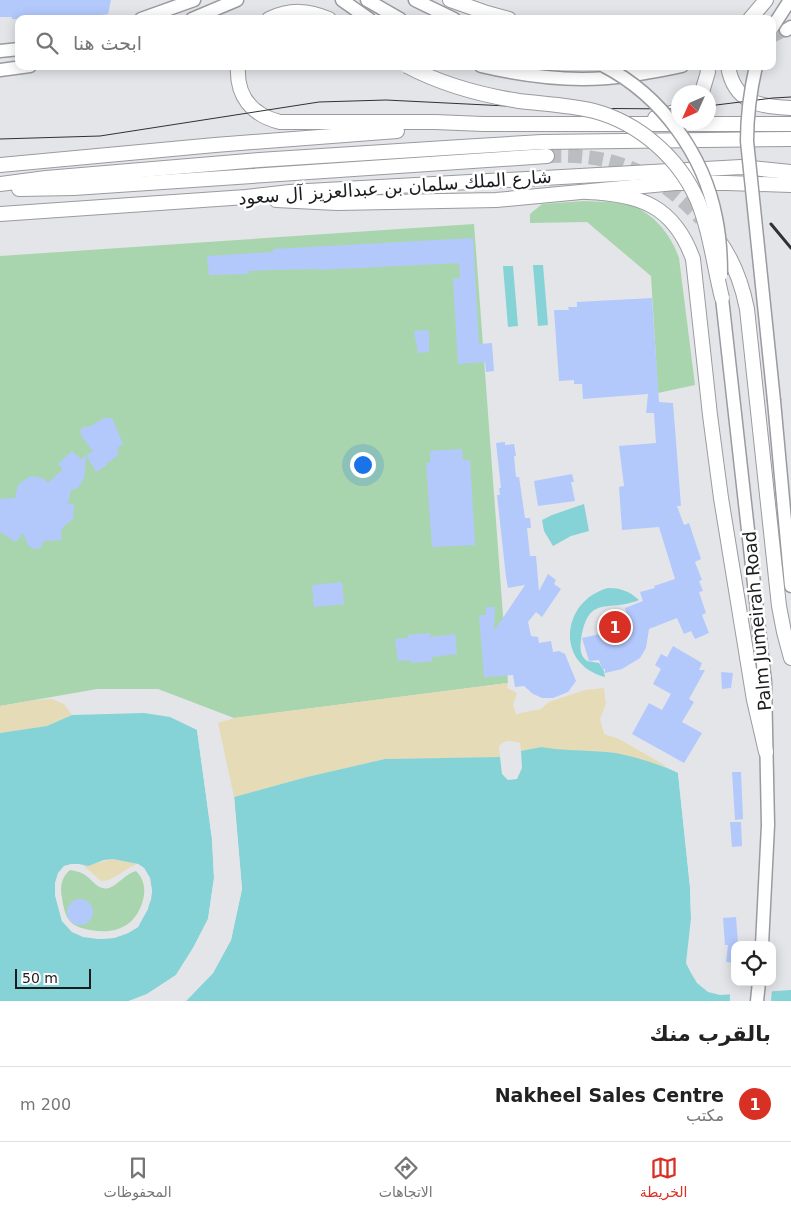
<!DOCTYPE html>
<html lang="ar">
<head>
<meta charset="utf-8">
<style>
	body { margin:0; font-family:"DejaVu Sans",Vazirmatn,sans-serif; background:#f2f2f2; color:#222; direction:rtl }
	.controls { position:absolute; right:15px; bottom:15px; display:grid; overflow:hidden; border-radius:10px; box-shadow:0 2px 12px #0003 }
	.controls button { width:45px; height:45px; display:grid; place-items:center; padding:0; border:0; border-bottom:1px solid #e0e0e0; background:#fff; color:#222; font:25px sans-serif }
	.compass { position:absolute; left:671px; top:85px; width:45px; height:45px; border-radius:50%; background:#fff; box-shadow:0 2px 12px #0003; rotate:225deg }
	.scale { position:absolute; left:15px; bottom:12px; width:76px; box-sizing:border-box; padding-left:5px; border:2px solid #1b1c1e; border-top:0; font-size:14px; line-height:18px; white-space:nowrap; color:#1b1c1e; -webkit-text-stroke:4px #fff; paint-order:stroke }
	.you { position:absolute; left:362px; top:464px; width:18px; height:18px; margin:-12px; border:4px solid #fff; border-radius:50%; background:#1a73e8; box-shadow:0 0 0 8px #1a73e833 }
	.badge { display:grid; place-items:center; width:32px; height:32px; border-radius:50%; background:#d93025; color:#fff; font-size:16px; font-weight:700 }
	.pin { position:absolute; translate:-50% -50%; border:2px solid #fff; box-shadow:0 1px 5px #0006 }
	.list { margin:0; padding:0; list-style:none }
	h2 { display:flex; justify-content:space-between; align-items:center; height:65px; margin:0; padding:0 20px; font-size:21px }
	h2 small { font-size:16px; font-weight:400; color:#767676 }
	.list li { display:grid; grid-template-columns:32px 1fr auto; gap:15px; align-items:center; box-sizing:border-box; height:75px; padding:0 20px; border-top:1px solid #e0e0e0 }
	.list b { display:block; font-size:19px; white-space:nowrap }
	.list p { margin:0; font-size:16px; white-space:nowrap; color:#767676 }
	.list em { font-size:16px; font-style:normal; color:#767676 }
	.icon { flex:none; width:28px; height:28px; fill:none; stroke:currentColor; stroke-width:2; stroke-linecap:round; stroke-linejoin:round }
	.map { position:relative; flex:none; width:791px; height:1001px; overflow:hidden; direction:ltr }
	.search { position:absolute; background:#fff; box-shadow:0 2px 12px #0003; left:15px; right:15px; top:15px; height:55px; display:flex; align-items:center; gap:12px; box-sizing:border-box; padding:0 18px; border-radius:10px; color:#767676; font-size:19px }
	.sheet { height:140px; background:#fff }
	nav { display:flex; justify-content:space-around; align-items:center; box-sizing:border-box; height:70px; border-top:1px solid #e0e0e0; background:#fff; font-size:14px; color:#767676 }
	nav a { display:grid; justify-items:center; gap:2px }
	nav .on { color:#d93025 }
	.map>svg:first-child { display:block }
	.green { fill:#a9d5ae }
	.sand { fill:#e5dbb6 }
	.water { fill:#85d3d6; fill-rule:evenodd }
	.pier { fill:#e3e5e9 }
	.building { fill:#b3c9fc }
	.lines { fill:none; stroke-linecap:round; stroke-linejoin:round }
	.secondary-tunnel { stroke:#bbbdc0; stroke-width:12; stroke-dasharray:12 6; stroke-linecap:butt }
	.primary-tunnel { stroke:#bbbdc0; stroke-width:14; stroke-dasharray:14 7; stroke-linecap:butt }
	.secondary-casing { stroke:#9a9ba0; stroke-width:15 }
	.primary-casing { stroke:#9a9ba0; stroke-width:16 }
	.secondary { stroke:#fff; stroke-width:12 }
	.primary { stroke:#fff; stroke-width:14 }
	.tram { stroke:#2f3133; stroke-width:1 }
	.rail { stroke:#2f3133; stroke-width:3 }
	.secondary-bridge-casing { stroke:#9a9ba0; stroke-width:15; stroke-linecap:butt }
	.primary-bridge-casing { stroke:#9a9ba0; stroke-width:16; stroke-linecap:butt }
	.secondary-bridge { stroke:#fff; stroke-width:12 }
	.primary-bridge { stroke:#fff; stroke-width:14 }
	.labels { text-anchor:middle; dominant-baseline:central; stroke-width:5; stroke-linejoin:round; paint-order:stroke }
	.street-label { font-size:18px; fill:#1b1c1e; stroke:#fff }
</style>
</head>
<body>
<div class="map">
<svg width="791" height="1001" viewBox="0 0 791 1001">
	<rect width="100%" height="100%" fill="#e3e5e9"/>
	<!-- green -->
	<g class="green">
		<path d="M584,201c14,1 32,0 46,4 25,9 41,30 49,53l16,127 -37,8 -7,-117 -64,-54 -57,1v-9l12,-10z"/>
		<path d="M474,224l34,459 -274,35 -76,-29h-61l-97,17v-450z"/>
		<path d="M70,870c5,1 11,2 15,5 8,5 13,16 24,13 9,-3 16,-14 27,-17 8,8 10,18 7,29 -7,26 -27,35 -53,30 -7,-1 -17,-4 -21,-10 -4,-5 -6,-15 -7,-22 -2,-10 -1,-21 8,-28z"/>
	</g>
	<!-- sand -->
	<g class="sand">
		<path d="M508,683l-1,5 10,5 -4,12 3,9 25,-5 8,-7 36,-12 19,-2 2,16 -6,15 4,15 15,5 49,28 -59,-15 -48,-1 -20,-4 -20,4 -1,-8c-9,-2 -14,-4 -21,3l1,11 -115,2 -78,18 -73,20 -16,-74 16,-5z"/>
		<path d="M52,699l12,5 8,11 -25,11 -47,7v-27l35,-6z"/>
		<path d="M113,859l25,5c-14,4 -23,17 -37,17l-17,-15z"/>
	</g>
	<!-- water -->
	<g class="water">
		<path d="M533,265h10l5,60 -10,1z"/>
		<path d="M503,266h10l5,60 -10,1z"/>
		<path d="M584,504l5,27 -18,5 -18,10 -9,-15 -2,-11 10,-5z"/>
		<path d="M608,588c13,0 21,3 31,12 -31,13 -51,-7 -58,40 -1,8 -1,16 6,21l12,2 5,8 1,6c-50,-13 -44,-76 3,-89z"/>
		<path d="M144,713l26,4 27,13 15,109 2,39 -6,41 -15,29 -17,27 -29,19 -18,7h-129v-268l47,-7 25,-11zM113,859l25,5 6,4 6,10 2,13 -1,9 -13,27 -10,6 -14,5 -16,1 -26,-7 -10,-11 -7,-26v-12l9,-17 15,-2 9,2 16,-6z"/>
		<path d="M541,747c22,4 44,3 66,5 17,1 56,13 71,21l12,114 1,31 -5,45 5,10 6,10 11,9 12,3 71,-5v11h-605l27,-28 18,-33 11,-51 -8,-92 73,-20 78,-18 115,-2 2,17 6,6 9,-1 5,-11 -1,-17z"/>
	</g>
	<!-- pier -->
	<g class="pier">
		<path d="M198,728l16,111 3,39 -7,41 -15,30 -18,28 -29,20 -12,4h-7l18,-7 29,-19 17,-27 15,-29 6,-41 -2,-39 -15,-109z"/>
		<path d="M678,773l2,1 13,112v31l-2,1 -1,-31z"/>
		<path d="M234,795l8,94 -11,51 -18,33 -27,28h-3l27,-29 18,-33 12,-50 -8,-92z"/>
		<path d="M71,864h8l7,5 -15,-3 -6,2 -4,6 -3,9 1,23 5,13 9,11 11,4 14,3 16,-2 13,-4 9,-6 10,-17 3,-17 -1,-12 -6,-9 -9,-4 5,-2 6,4 6,10 2,13 -4,18 -10,18 -10,6 -14,5 -16,1 -15,-2 -11,-5 -10,-11 -7,-26v-12l3,-10 6,-7z"/>
		<path d="M772,989l-1,12h-41v-9z"/>
	</g>
	<!-- building -->
	<g class="building">
		<path d="M0,0h111l-3,14 -33,5h-63v-2h-12z"/>
		<path d="M473,238l6,106 13,-1 2,28 -8,1 -1,-10 -27,2 -5,-85 7,-1 -1,-15 -141,7v-1l-44,1 -26,1 1,3 -40,1 -2,-19 66,-4v-3z"/>
		<path d="M652,298l7,104 14,1 8,103h-4l7,19 5,-2 12,36 -6,3 7,18 -3,1 4,10 -4,1 7,21 -4,2 7,18 -14,6 -4,-8 -7,3 -7,-16 -28,11 -3,19 -6,10 -18,11 -17,4v-4h-3l-3,-9 -10,1 -7,-23 27,-6 -1,-8 21,-3 -4,-13 18,-7 -3,-9 15,-4 -1,-2 21,-7 -16,-52 -37,3 -3,-43 5,-1 -5,-40 37,-3 -2,-30h-8l2,-19 -65,5 -1,-15h-8v-4l-15,1 -5,-71h15l-1,-3h9v-5z"/>
		<path d="M429,330v22l-11,1 -4,-22z"/>
		<path d="M104,418h8l11,26 -6,4 2,6 -12,10v1l-11,7 -10,-17 7,-4 -11,-14 -2,-6 3,-4 8,-1z"/>
		<path d="M505,442v3l9,-1 2,12h-2l2,21h3l6,41h5l1,10h-4l3,28h6l3,35 9,-17 8,6 -2,4 7,5 -19,28 -6,-5 -8,10 3,14 7,1 1,6 12,-2 2,11 6,-1 6,3 11,27 -8,11 -15,6h-11l-9,-4 -9,-8 -9,1 -2,-12 -29,2 -5,-62h7v-8h9l-1,24 31,-46 -17,3 -2,-11 -9,-82h3l-1,-7h2l-5,-45z"/>
		<path d="M462,449l1,11h7l5,85 -43,2 -6,-84h4v-12z"/>
		<path d="M72,451l9,8 5,-3 -2,22 -6,10 -7,2 -3,14h6l-1,15 -11,9 -1,12 -17,1 -4,7 -7,1 -5,-4 -5,-12 -7,9 -16,-10v-33l15,-1 3,-13 12,-9 13,2 5,5 15,-14 -5,-5z"/>
		<path d="M572,474l2,8h-3l4,19 -37,5 -4,-25z"/>
		<path d="M342,582l2,22 -30,3 -2,-22z"/>
		<path d="M430,633v4l25,-3 2,20 -25,3v4l-21,2 -1,-3 -12,1 -3,-22 13,-1v-3z"/>
		<path d="M673,646l29,17 -3,7h6l-16,29 5,3 -12,20 20,11 -18,30 -52,-29 17,-31 13,7 9,-16 -18,-10 8,-15 -6,-4 6,-11 6,3z"/>
		<path d="M721,672l12,1 -2,15 -9,1z"/>
		<path d="M732,772h9l2,47 -8,1z"/>
		<path d="M730,822h11l1,24 -10,1z"/>
		<circle cx="80" cy="912" r="13"/>
		<path d="M736,917l2,27h-3v19l-9,-1 2,-17h-3l-2,-27z"/>
	</g>
	<g class="lines">
		<!-- secondary-tunnel -->
		<path class="secondary-tunnel" d="M772,37l14,-7"/>
		<!-- primary-tunnel -->
		<path class="primary-tunnel" d="M547,156c66,-3 109,15 154,63"/>
		<defs>
			<g id="secondary">
				<path d="M342,0l27,19"/>
				<path d="M367,0l33,19"/>
				<path d="M415,0l39,19"/>
				<path d="M141,19l53,-19"/>
				<path d="M192,19l45,-19"/>
				<path d="M786,30l5,-3"/>
				<path d="M0,51l19,-2"/>
				<path d="M481,66c47,11 96,17 144,10 19,-2 38,-6 57,-10"/>
				<path d="M0,70l30,-4"/>
				<path d="M722,298l43,384 3,143 -6,120"/>
				<path d="M774,401l17,185"/>
				<path d="M757,1001l2,-19"/>
			</g>
			<g id="primary">
				<path d="M450,0l37,13 22,6"/>
				<path d="M269,19c21,-10 39,-9 60,0"/>
				<path d="M750,19l16,-19"/>
				<path d="M238,66c-2,30 14,49 42,56h155l48,2h308"/>
				<path d="M728,66c6,37 32,41 63,42"/>
				<path d="M702,92l6,-20 -1,-6"/>
				<path d="M655,118l23,-7"/>
				<path d="M0,165l215,-20 182,-14"/>
				<path d="M0,184l46,-6 213,-18 202,-13 81,-5 249,-3"/>
				<path d="M19,189l55,-1 473,-32"/>
				<path d="M587,192c53,2 87,14 106,67l17,156 11,83 33,202 12,52"/>
				<path d="M276,200l61,3 159,-3 179,-17h52l64,2"/>
				<path d="M0,214l246,-17 44,-5 451,-25 50,5"/>
				<path d="M717,238c16,21 25,46 30,71l32,297 5,26 7,26"/>
			</g>
		</defs>
		<!-- secondary casing -->
		<use href="#secondary" class="secondary-casing"/>
		<!-- primary casing -->
		<use href="#primary" class="primary-casing"/>
		<!-- secondary -->
		<use href="#secondary" class="secondary"/>
		<!-- primary -->
		<use href="#primary" class="primary"/>
		<!-- tram -->
		<g class="tram">
			<path d="M708,106l65,-8 18,-1"/>
			<path d="M0,139l100,-3 219,-34 67,-2 161,8 131,1"/>
		</g>
		<!-- rail -->
		<path class="rail" d="M771,224l20,24"/>
		<defs>
			<g id="secondary-bridge">
				<path d="M772,28l18,-28"/>
				<path d="M604,66c58,30 100,89 112,152 4,19 5,38 5,57"/>
				<path d="M756,66c-6,26 -9,49 -9,75l27,260"/>
			</g>
			<path id="primary-bridge" d="M407,66c34,18 74,29 112,35 25,3 50,4 75,10 45,12 84,46 103,88 13,31 17,67 25,99"/>
		</defs>
		<!-- secondary-bridge casing -->
		<use href="#secondary-bridge" class="secondary-bridge-casing"/>
		<!-- primary-bridge casing -->
		<use href="#primary-bridge" class="primary-bridge-casing"/>
		<!-- secondary-bridge -->
		<use href="#secondary-bridge" class="secondary-bridge"/>
		<!-- primary-bridge -->
		<use href="#primary-bridge" class="primary-bridge"/>
	</g>
	<g class="labels">
		<!-- street labels -->
		<g class="street-label">
			<text transform="translate(395 187) rotate(-4)">شارع الملك سلمان بن عبدالعزيز آل سعود</text>
			<text transform="translate(757 621) rotate(-95)">Palm Jumeirah Road</text>
		</g>
	</g>
</svg>
<div class="controls">
<button><svg class="icon" aria-label="locate" viewBox="0 0 24 24"><circle cx="12" cy="12" r="6"/><path d="M12 2v4M12 18v4M2 12h4M18 12h4"/></svg></button>
</div>
<svg class="compass" viewBox="-18 -18 36 36"><path d="M0-13l5 13h-10z" fill="#e53935"/><path d="M0 13l5-13h-10z" fill="#767676"/></svg>
<div class="scale">50 m</div>
<div class="you"></div>
<div class="pin badge" style="left:615px;top:627px">1</div>
<div class="search"><svg class="icon" aria-label="search" viewBox="0 0 24 24"><circle cx="10" cy="10" r="6"/><path d="M15 15l6 6"/></svg>ابحث هنا</div>
</div>
<section class="sheet">
<h2>بالقرب منك<small></small></h2>
<ul class="list">
<li><span class="badge">1</span><div><b>Nakheel Sales Centre</b><p>مكتب</p></div><em>200 m</em></li>
</ul>
</section>
<nav>
<a class="on"><svg class="icon" aria-label="map" viewBox="0 0 24 24"><path d="M3 6l6-2 6 2 6-2v14l-6 2-6-2-6 2zM9 4v14M15 6v14"/></svg>الخريطة</a>
<a><svg class="icon" aria-label="directions" viewBox="0 0 24 24"><path d="M12 3l9 9-9 9-9-9zM9 14v-3h6M13 9l2 2-2 2"/></svg>الاتجاهات</a>
<a><svg class="icon" aria-label="saved" viewBox="0 0 24 24"><path d="M7 4h10v16l-5-4-5 4z"/></svg>المحفوظات</a>
</nav>
</body>
</html>
